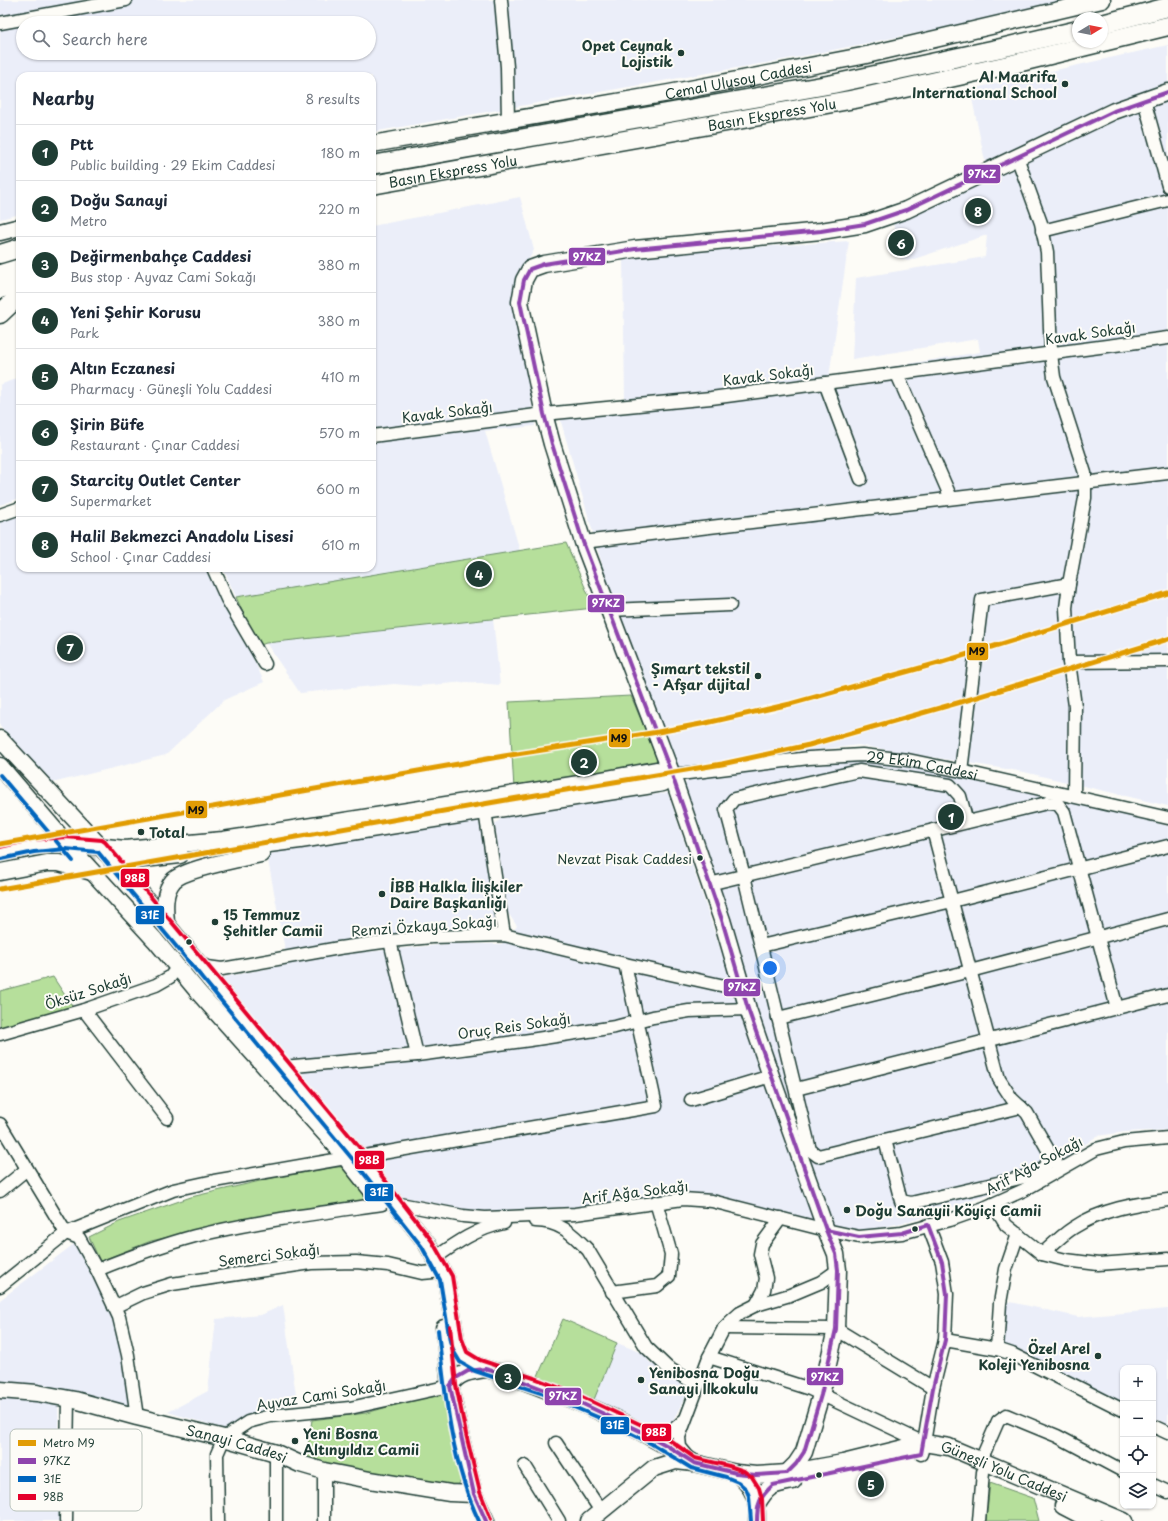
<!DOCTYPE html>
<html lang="en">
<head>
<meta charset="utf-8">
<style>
	body { margin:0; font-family:"Playpen Sans",sans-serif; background:#f2f2f3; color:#1f2937 }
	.controls { position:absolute; right:12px; bottom:12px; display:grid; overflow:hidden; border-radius:8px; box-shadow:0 1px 3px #0004 }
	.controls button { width:36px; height:36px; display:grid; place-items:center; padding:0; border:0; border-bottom:1px solid #e0e1e3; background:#fff; color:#1f2937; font:20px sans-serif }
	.compass { position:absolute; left:1072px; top:12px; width:36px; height:36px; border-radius:50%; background:#fff; box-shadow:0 1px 3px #0004; rotate:80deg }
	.you { position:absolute; left:770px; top:968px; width:14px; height:14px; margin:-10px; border:3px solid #fff; border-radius:50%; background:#1a73e8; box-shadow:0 0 0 6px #1a73e833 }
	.badge { display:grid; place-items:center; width:26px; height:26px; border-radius:50%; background:#1f3d34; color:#fff; font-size:13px; font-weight:700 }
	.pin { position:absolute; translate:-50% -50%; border:2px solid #fff; box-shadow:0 1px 4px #0006 }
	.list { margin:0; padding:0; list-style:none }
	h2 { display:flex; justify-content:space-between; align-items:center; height:52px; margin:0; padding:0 16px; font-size:17px }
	h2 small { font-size:13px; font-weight:400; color:#747a83 }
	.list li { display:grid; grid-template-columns:26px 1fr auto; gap:12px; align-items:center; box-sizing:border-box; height:56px; padding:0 16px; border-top:1px solid #e0e1e3 }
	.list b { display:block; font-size:15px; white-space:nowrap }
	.list p { margin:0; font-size:13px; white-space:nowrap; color:#747a83 }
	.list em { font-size:13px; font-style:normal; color:#747a83 }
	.icon { flex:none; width:22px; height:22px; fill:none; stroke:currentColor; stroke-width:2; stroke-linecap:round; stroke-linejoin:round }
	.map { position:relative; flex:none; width:1168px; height:1521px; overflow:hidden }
	.search { position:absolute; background:#fff; box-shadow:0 1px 3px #0004; left:16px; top:16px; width:360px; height:44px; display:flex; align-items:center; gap:10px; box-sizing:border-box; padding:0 14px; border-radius:22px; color:#747a83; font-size:15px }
	.panel { position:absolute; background:#fff; box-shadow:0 1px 3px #0004; left:16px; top:72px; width:360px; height:500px; border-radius:12px }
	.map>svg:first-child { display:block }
	.built { fill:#ebeef9; fill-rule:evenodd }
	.green { fill:#b6df9b; stroke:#6a8e68 }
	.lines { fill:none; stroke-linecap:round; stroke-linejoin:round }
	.major-tunnel { stroke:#d1d6d0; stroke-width:16; stroke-dasharray:16 8; stroke-linecap:butt }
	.minor-casing { stroke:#1f3d34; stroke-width:15 }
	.major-casing { stroke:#1f3d34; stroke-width:19 }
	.highway-casing { stroke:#1f3d34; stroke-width:21 }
	.minor { stroke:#fdfcf7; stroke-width:12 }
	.major { stroke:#fdfcf7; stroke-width:16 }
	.highway { stroke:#fdfcf7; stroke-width:18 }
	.bus-1-casing { stroke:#fdfcf7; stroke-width:7 }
	.bus-2-casing { stroke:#fdfcf7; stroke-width:7 }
	.bus-3-casing { stroke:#fdfcf7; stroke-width:7 }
	.bus-1 { stroke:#8e44ad; stroke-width:4 }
	.bus-2 { stroke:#0065bd; stroke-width:4 }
	.bus-3 { stroke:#e4002b; stroke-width:4 }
	.metro-1-casing { stroke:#fdfcf7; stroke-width:8 }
	.metro-1 { stroke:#e19c05; stroke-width:5 }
	.poi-dot { fill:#1f3d34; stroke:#fdfcf7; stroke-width:1.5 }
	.labels { text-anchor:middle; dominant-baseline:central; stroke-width:4; stroke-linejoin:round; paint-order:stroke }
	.bus-label { font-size:13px; fill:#1f3d34; stroke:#fdfcf7; text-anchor:end }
	.poi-label { font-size:14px; font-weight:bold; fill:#1f3d34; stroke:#fdfcf7; text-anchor:start }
	.street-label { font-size:14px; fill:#1f3d34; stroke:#fdfcf7 }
	.key { fill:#fdfcf7; stroke:#bac3bc; stroke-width:1 }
	.key-label { font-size:11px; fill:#1f3d34 }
	.line-badge { stroke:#fdfcf7; stroke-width:1.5 }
	.badge-label { font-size:11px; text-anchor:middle; font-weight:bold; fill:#fff }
	.pale-badge-label { font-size:11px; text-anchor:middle; font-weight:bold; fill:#111 }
</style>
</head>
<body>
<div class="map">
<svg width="1168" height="1521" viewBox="0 0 1168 1521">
	<rect width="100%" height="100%" fill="#fdfcf7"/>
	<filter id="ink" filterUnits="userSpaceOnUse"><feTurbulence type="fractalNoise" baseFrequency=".025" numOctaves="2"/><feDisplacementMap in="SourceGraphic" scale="8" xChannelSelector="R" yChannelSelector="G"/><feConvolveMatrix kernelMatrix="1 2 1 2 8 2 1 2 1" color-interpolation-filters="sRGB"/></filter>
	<g filter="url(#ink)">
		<!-- built -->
		<g class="built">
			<path d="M0,0h1073l-31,8 -254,51 -416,73v-56h-352v138l-20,5zM23,23h346v30h-346z"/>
			<path d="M1168,45v43l-182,78 -16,-77z"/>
			<path d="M1168,99v707l-144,-34 -166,-27 -181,22 -64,-165 -56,-194 68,-6 -2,-144 57,-6 169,-11 -20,136 151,-25 -2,-13 -126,20 4,-81 129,-21 2,-22 -79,26 -8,-3 -7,-36 129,-65z"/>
			<path d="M520,197l14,53 -21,37 22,139 -50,5 35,120 -284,46 -13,-29h149v-342z"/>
			<path d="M20,377v121l-20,7v-120z"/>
			<path d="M20,515v53h192l52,114 -40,18 -58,55 -114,28 -52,-57v-204z"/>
			<path d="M493,619l7,66 -33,-3 -49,4 -24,-2 -94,9 -34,-50z"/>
			<path d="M875,759l10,1 179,39 104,27v304l-43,2 -28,4 -59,42 -123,42 -51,11 -9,1 -20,-6 -10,-11 -140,-430 2,-6 5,-1z"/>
			<path d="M668,793l62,185 92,257 -89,-26 -54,-5 -103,16 -98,-8 -79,-16 -179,-218 114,-23 116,-11h52l15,-18 -9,-13 -13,-89 10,-9 68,-10z"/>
			<path d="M485,821l13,98 -13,13 -200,18 -18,-95 57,-15z"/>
			<path d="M74,1244l22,36 22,49 13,81 -131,-24v-86z"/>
			<path d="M1006,1301l72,16 90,-8v116l-15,-8v-49h-30v35l-119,-59z"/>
			<path d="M283,1305l14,97 -47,14 -25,13 -57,-17 40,-21 8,-72 45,-4z"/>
			<path d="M617,1343l28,11 4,8 20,13 22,11 -19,36 -17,4 -62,-24z"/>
			<path d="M0,1399l58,4 3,118h-61z"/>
		</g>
		<!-- green -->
		<g class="green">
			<path d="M566,543l28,65 -328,35 -8,3 -22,-49z"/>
			<path d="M631,696l27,64 -1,5 -143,24 -5,-87z"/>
			<path d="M53,977l19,29 -72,27v-42z"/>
			<path d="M337,1167h8l20,27 -3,8 -125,19 -86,20 -51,20 -11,-24 30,-15 72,-25 82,-19z"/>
			<path d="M563,1319l54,24 -24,59 -55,-26z"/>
			<path d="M445,1395l17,85 -6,7 -55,-10 -66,-10 -29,-8 6,-39 54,-7 50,-14z"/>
			<path d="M990,1483l43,15 6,23h-53z"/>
		</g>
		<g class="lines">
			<!-- major-tunnel -->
			<path class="major-tunnel" d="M56,853l32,6 36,2"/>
			<defs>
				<g id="minor">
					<path d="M501,0l6,67 1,54"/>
					<path d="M0,23l126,-23"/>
					<path d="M1144,100l24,86"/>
					<path d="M1017,157l24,66 6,29 4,102 3,23 31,96v25l-16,86 -3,24 3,54 6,44 -1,90"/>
					<path d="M1042,231l126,-31"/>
					<path d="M897,374l54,124"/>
					<path d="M825,383l36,96"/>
					<path d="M372,436l172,-22 167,-16 457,-60"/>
					<path d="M0,515l20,-7"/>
					<path d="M583,542l585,-69"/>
					<path d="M213,568l14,31 38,65"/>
					<path d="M609,610l121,-5"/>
					<path d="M1069,662l99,-1"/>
					<path d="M961,771l21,-171 87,-16"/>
					<path id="s1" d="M672,775l137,-17 53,-3 46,5 53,11 207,47"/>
					<path d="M485,811l19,124"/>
					<path d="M967,822l-7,-26 -10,-11 -91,-14 -125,28 -8,10 18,67 66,274 8,6 203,-49"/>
					<path d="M933,830l66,249 13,20 15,14 32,56"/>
					<path d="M709,884l338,-81 11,1 6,8 53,196"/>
					<path d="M390,941l27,114"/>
					<path d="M761,946l191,-45 216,-55"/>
					<path d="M198,962l9,5 15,2 117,-21 51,-7 42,-4 72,-2 121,29 118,26"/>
					<path d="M84,1010l83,108"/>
					<path d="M778,1018l192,-47 198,-52"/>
					<path d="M0,1034l84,-24 72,-25 14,-8 8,-10"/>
					<path d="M283,1067l134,-12 113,-15 85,-13 38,-10 36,-6 59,-2"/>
					<path d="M796,1089l372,-94"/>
					<path d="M691,1100l80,-24"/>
					<path d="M0,1124l66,109 13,5 18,32 22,47 9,38 9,62"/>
					<path d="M885,1140l16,61 10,2 126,-29 8,-8 7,-9"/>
					<path d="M359,1157l297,-51 -31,-142"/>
					<path d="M0,1191l27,-22"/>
					<path d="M395,1203l68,13 22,2 90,-4 108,-15 29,2 114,29 33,7 43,-4 48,-13 34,-12 40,-18 72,-41 28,-7 44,-4"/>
					<path d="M993,1204l13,21 36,29 24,6 32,4 70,-5"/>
					<path d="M535,1221c24,0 37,12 53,29l58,97 22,21 30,17"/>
					<path d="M1042,1254c10,-9 20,-19 31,-26 29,-19 61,-24 95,-28"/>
					<path d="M435,1258c21,-15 43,-30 69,-35"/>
					<path d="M97,1270c32,-13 65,-25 98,-34 62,-15 125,-23 187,-32"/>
					<path d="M0,1286l66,-53 107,-43 41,-9 132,-23"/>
					<path d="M612,1292l45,-6 12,-10 2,-22 -15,-52"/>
					<path d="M756,1305l8,-15 2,-12 -6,-24 2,-10 19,-26"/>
					<path d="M114,1307l29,-14 29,-9 139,-21 45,-1 32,3 34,8 11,-1"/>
					<path d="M724,1328l112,1 97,59"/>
					<path d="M945,1340l52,9 15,5 111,56"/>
					<path d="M997,1349l3,-46 6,-34 12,-35"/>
					<path d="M709,1357l101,32 114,54"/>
					<path d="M1153,1426l15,7"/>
					<path d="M648,1435c17,1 23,-2 35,-14"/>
					<path d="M556,1443l41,62"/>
					<path d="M921,1454l3,-11 9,-55 12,-48 2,-46 -5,-32 -14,-37"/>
					<path d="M689,1458l-9,-11 -1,-10 30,-80 15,-29 7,-7 9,-8 16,-8 34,-10 31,-13 17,-12"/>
					<path d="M981,1460l17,-39 8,-6 51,21 66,35"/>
					<path d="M525,1466l34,55"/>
					<path d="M1153,1485l15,7"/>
					<path d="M66,1521l2,-122"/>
					<path d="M218,1521l-1,-67 7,-16 24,-16 22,-6 80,-8 100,-22"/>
					<path d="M276,1521v-68"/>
					<path d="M324,1521v-50"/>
					<path d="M979,1521l4,-49"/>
				</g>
				<g id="major">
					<path id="s2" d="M372,144l297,-51 193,-37 240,-56"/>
					<path d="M0,232l20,-5"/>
					<path d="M0,739l123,132 160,196 76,90 68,87 19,34 10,62c2,9 6,17 14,22 9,6 21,8 31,11 17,6 33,12 49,18 51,19 99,43 144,72"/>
					<path d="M0,766l66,77 89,97 44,53 139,155 35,44"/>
					<path d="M239,848l61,-8 346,-54 17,-3 9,-8"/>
					<path d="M0,853l33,-7 33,-3 59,6 98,-9 356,-56 77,-14 16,5"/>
					<path d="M126,861l54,-6"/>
					<path d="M0,872l47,-9h12l33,9"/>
					<path d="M166,923c-1,-13 -3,-31 7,-42 10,-12 70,-23 88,-27"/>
					<path d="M444,1328l6,58 10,49 14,59 12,27"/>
					<path d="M450,1386c7,-13 21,-15 35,-17"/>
					<path id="s3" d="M0,1390l37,3 38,7 62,17 87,21 52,15 24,11 24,7 46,9 80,13 24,1"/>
					<path d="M736,1473c19,15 21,25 21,48"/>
					<path d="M787,1473l9,-9 8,-12 17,-57 15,-66 2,-59 -2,-16 -10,-24 -55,-154 -23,-67 -26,-89 -50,-145 -89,-233 -31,-98 -8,-30 -24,-112 4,-22 6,-11 14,-5 91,-15 186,-18 44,-7 41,-14 208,-99 54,-19"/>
					<path d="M757,1504c11,-19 15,-19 36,-23"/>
					<path d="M1063,1506l29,15"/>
					<path id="s4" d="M589,1521l65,-53 22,-7 18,2 42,10 20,2 31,-2 56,-10 81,-20 25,4 175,74"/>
				</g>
				<g id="highway">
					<path d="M1102,24l66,-17"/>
					<path d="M372,165l461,-81 168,-36 77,-18"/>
					<path id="s5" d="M372,185l483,-86 158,-35 155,-38"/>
					<path d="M0,254l20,-6"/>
					<path d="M0,274l20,-6"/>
					<path d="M0,289l20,-7"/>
					<path d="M0,314l20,-19"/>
				</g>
			</defs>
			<!-- minor casing -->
			<use href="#minor" class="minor-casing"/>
			<!-- major casing -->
			<use href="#major" class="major-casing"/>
			<!-- highway casing -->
			<use href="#highway" class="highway-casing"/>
			<!-- minor -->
			<use href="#minor" class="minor"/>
			<!-- major -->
			<use href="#major" class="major"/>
			<!-- highway -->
			<use href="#highway" class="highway"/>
			<defs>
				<g id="bus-1">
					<path d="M486,1521l-12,-27 -24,-108 6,-8 12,-7 17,-2 15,4 83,31 59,28 24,13 28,18 42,10 20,2 31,-2 9,-9 8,-12 17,-57 15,-66 2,-59 -2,-16 -10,-24 -78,-221 -26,-89 -50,-145 -89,-233 -31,-98 -8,-30 -24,-112 4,-22 6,-11 14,-5 91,-15 186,-18 44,-7 41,-14 208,-99 54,-19"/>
					<path d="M757,1521c0,-18 3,-24 16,-36l148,-31 12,-66 12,-48 2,-46 -5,-32 -14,-37 -26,8 -43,4 -33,-7"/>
				</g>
				<g id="bus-2">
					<path d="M0,775l73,86"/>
					<path d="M1,859l33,-7 32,-3 32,3 256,309 68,86 18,33 10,61 4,11 6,10 15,9 66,22 61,26 50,25 39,24 35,9 12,5 8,7 3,7 2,25"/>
					<path d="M438,1330c7,64 13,132 41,191"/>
				</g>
				<g id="bus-3">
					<path d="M0,847l32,-7 33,-3 37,3 3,2 259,311 68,88 20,35 10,63 5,13 13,8 54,18 42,16 72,34 20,11 27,19 34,8 15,5 8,6 7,11 3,11 1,22"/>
					<path d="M450,1326l6,59 10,49 14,58 11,27"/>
				</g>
			</defs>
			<!-- bus-1 casing -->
			<use href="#bus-1" class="bus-1-casing"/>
			<!-- bus-2 casing -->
			<use href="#bus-2" class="bus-2-casing"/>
			<!-- bus-3 casing -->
			<use href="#bus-3" class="bus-3-casing"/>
			<!-- bus-1 -->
			<use href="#bus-1" class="bus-1"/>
			<!-- bus-2 -->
			<use href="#bus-2" class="bus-2"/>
			<!-- bus-3 -->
			<use href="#bus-3" class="bus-3"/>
			<defs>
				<g id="metro-1">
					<path d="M0,844l504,-88 154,-24 48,-9 84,-19 152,-42 226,-69"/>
					<path d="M0,889l512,-90 210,-35 87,-19 152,-43 207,-63"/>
				</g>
			</defs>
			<!-- metro-1 casing -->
			<use href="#metro-1" class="metro-1-casing"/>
			<!-- metro-1 -->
			<use href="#metro-1" class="metro-1"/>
		</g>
	</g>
	<!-- markers -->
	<g class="poi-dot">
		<circle cx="681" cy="53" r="4"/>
		<circle cx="1065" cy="84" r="4"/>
		<circle cx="758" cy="676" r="4"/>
		<circle cx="141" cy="832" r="4"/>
		<circle cx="700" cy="858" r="3.5"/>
		<circle cx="382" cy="894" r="4"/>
		<circle cx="215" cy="922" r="4"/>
		<circle cx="189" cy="942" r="3.5"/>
		<circle cx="847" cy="1210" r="4"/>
		<circle cx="915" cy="1229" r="3.5"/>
		<circle cx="1098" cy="1356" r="4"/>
		<circle cx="641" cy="1380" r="4"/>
		<circle cx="295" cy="1441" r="4"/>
		<circle cx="819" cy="1475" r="3.5"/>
	</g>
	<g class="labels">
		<!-- bus labels -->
		<g class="bus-label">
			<text x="692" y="858">Nevzat Pisak Caddesi</text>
		</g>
		<!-- poi labels -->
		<g class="poi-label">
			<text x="673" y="45" text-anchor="end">Opet Ceynak<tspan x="673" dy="16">Lojistik</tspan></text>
			<text x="1057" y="76" text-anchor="end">Al Maarifa<tspan x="1057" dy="16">International School</tspan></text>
			<text x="750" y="668" text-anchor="end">Şımart tekstil<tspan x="750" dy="16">- Afşar dijital</tspan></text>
			<text x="149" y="832">Total</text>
			<text x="390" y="886">İBB Halkla İlişkiler<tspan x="390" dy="16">Daire Başkanlığı</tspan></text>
			<text x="223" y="914">15 Temmuz<tspan x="223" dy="16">Şehitler Camii</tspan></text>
			<text x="855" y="1210">Doğu Sanayii Köyiçi Camii</text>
			<text x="1090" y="1348" text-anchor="end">Özel Arel<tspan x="1090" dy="16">Koleji Yenibosna</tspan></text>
			<text x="649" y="1372">Yenibosna Doğu<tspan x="649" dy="16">Sanayi İlkokulu</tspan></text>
			<text x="303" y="1433">Yeni Bosna<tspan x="303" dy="16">Altınyıldız Camii</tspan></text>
		</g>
		<!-- street labels -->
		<g class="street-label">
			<text stroke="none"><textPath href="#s2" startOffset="372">Cemal Ulusoy Caddesi</textPath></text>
			<text stroke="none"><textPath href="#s5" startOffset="406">Basın Ekspress Yolu</textPath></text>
			<text stroke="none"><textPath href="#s5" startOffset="82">Basın Ekspress Yolu</textPath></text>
			<text transform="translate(1090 333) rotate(-8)">Kavak Sokağı</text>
			<text transform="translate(768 375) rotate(-7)">Kavak Sokağı</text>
			<text transform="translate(447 412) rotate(-7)">Kavak Sokağı</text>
			<text stroke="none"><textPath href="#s1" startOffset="252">29 Ekim Caddesi</textPath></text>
			<text transform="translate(424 926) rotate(-4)">Remzi Özkaya Sokağı</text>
			<text transform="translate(88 991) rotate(-18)">Öksüz Sokağı</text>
			<text transform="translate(514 1026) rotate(-8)">Oruç Reis Sokağı</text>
			<text transform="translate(1034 1165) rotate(-28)">Arif Ağa Sokağı</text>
			<text transform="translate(635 1192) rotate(-7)">Arif Ağa Sokağı</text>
			<text transform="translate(269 1255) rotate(-7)">Semerci Sokağı</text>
			<text transform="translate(321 1395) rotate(-9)">Ayvaz Cami Sokağı</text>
			<text stroke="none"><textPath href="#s3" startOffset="243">Sanayi Caddesi</textPath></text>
			<text stroke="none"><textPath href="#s4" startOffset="445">Güneşli Yolu Caddesi</textPath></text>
		</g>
	</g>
	<!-- legend -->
	<rect x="10" y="1429" width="132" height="82" rx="6" class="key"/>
	<rect x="18" y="1440" width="18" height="6" fill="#e19c05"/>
	<rect x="18" y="1458" width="18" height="6" fill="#8e44ad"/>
	<rect x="18" y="1476" width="18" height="6" fill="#0065bd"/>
	<rect x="18" y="1494" width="18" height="6" fill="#e4002b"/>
	<g class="key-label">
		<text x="43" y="1447">Metro M9</text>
		<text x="43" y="1465">97KZ</text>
		<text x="43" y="1483">31E</text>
		<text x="43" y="1501">98B</text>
	</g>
	<g class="line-badge">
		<rect x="963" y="164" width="38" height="20" rx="4" fill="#8e44ad"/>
		<rect x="568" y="247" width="38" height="19" rx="4" fill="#8e44ad"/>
		<rect x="587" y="594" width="38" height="19" rx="4" fill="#8e44ad"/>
		<rect x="966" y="642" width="23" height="19" rx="4" fill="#e19c05"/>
		<rect x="608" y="728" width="23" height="20" rx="4" fill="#e19c05"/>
		<rect x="185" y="800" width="23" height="19" rx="4" fill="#e19c05"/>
		<rect x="120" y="868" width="30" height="20" rx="4" fill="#e4002b"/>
		<rect x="135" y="905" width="30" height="20" rx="4" fill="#0065bd"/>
		<rect x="723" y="978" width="38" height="19" rx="4" fill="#8e44ad"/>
		<rect x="354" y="1150" width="31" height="20" rx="4" fill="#e4002b"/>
		<rect x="364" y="1183" width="30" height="19" rx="4" fill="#0065bd"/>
		<rect x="806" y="1367" width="38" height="19" rx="4" fill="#8e44ad"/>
		<rect x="544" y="1387" width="38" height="19" rx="4" fill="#8e44ad"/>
		<rect x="600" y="1416" width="30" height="19" rx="4" fill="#0065bd"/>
		<rect x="641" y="1423" width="31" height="19" rx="4" fill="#e4002b"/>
	</g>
	<g class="badge-label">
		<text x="982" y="178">97KZ</text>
		<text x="587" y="261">97KZ</text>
		<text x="606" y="607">97KZ</text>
		<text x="135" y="882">98B</text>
		<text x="150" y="919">31E</text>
		<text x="742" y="991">97KZ</text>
		<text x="369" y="1164">98B</text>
		<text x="379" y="1196">31E</text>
		<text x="825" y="1381">97KZ</text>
		<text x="563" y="1400">97KZ</text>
		<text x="615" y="1429">31E</text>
		<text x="656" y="1436">98B</text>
	</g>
	<g class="pale-badge-label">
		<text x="977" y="655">M9</text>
		<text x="619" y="742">M9</text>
		<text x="196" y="814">M9</text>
	</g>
</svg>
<div class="controls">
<button>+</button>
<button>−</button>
<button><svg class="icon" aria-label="locate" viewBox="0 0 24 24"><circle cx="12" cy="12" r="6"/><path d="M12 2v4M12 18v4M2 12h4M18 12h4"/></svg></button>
<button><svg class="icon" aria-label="layers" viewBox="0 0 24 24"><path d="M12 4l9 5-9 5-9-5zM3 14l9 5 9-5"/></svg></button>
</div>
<svg class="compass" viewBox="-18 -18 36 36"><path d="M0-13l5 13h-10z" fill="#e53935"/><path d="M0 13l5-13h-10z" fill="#747a83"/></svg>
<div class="you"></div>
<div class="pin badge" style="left:951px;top:817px">1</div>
<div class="pin badge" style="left:584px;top:762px">2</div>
<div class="pin badge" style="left:508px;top:1377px">3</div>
<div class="pin badge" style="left:479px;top:574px">4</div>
<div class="pin badge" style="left:871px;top:1484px">5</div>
<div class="pin badge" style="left:901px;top:243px">6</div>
<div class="pin badge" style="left:70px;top:648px">7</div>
<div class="pin badge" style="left:978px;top:211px">8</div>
<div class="search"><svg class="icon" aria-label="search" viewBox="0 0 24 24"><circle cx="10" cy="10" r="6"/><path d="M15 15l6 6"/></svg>Search here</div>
<section class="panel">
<h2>Nearby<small>8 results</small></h2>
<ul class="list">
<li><span class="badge">1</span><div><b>Ptt</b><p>Public building · 29 Ekim Caddesi</p></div><em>180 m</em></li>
<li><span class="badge">2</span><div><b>Doğu Sanayi</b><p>Metro</p></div><em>220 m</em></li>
<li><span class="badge">3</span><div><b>Değirmenbahçe Caddesi</b><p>Bus stop · Ayvaz Cami Sokağı</p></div><em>380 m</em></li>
<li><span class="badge">4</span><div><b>Yeni Şehir Korusu</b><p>Park</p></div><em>380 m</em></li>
<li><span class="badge">5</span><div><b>Altın Eczanesi</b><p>Pharmacy · Güneşli Yolu Caddesi</p></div><em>410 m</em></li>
<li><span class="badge">6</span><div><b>Şirin Büfe</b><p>Restaurant · Çınar Caddesi</p></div><em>570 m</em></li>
<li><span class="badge">7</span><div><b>Starcity Outlet Center</b><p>Supermarket</p></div><em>600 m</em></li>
<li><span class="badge">8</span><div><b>Halil Bekmezci Anadolu Lisesi</b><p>School · Çınar Caddesi</p></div><em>610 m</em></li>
</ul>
</section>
</div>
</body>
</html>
